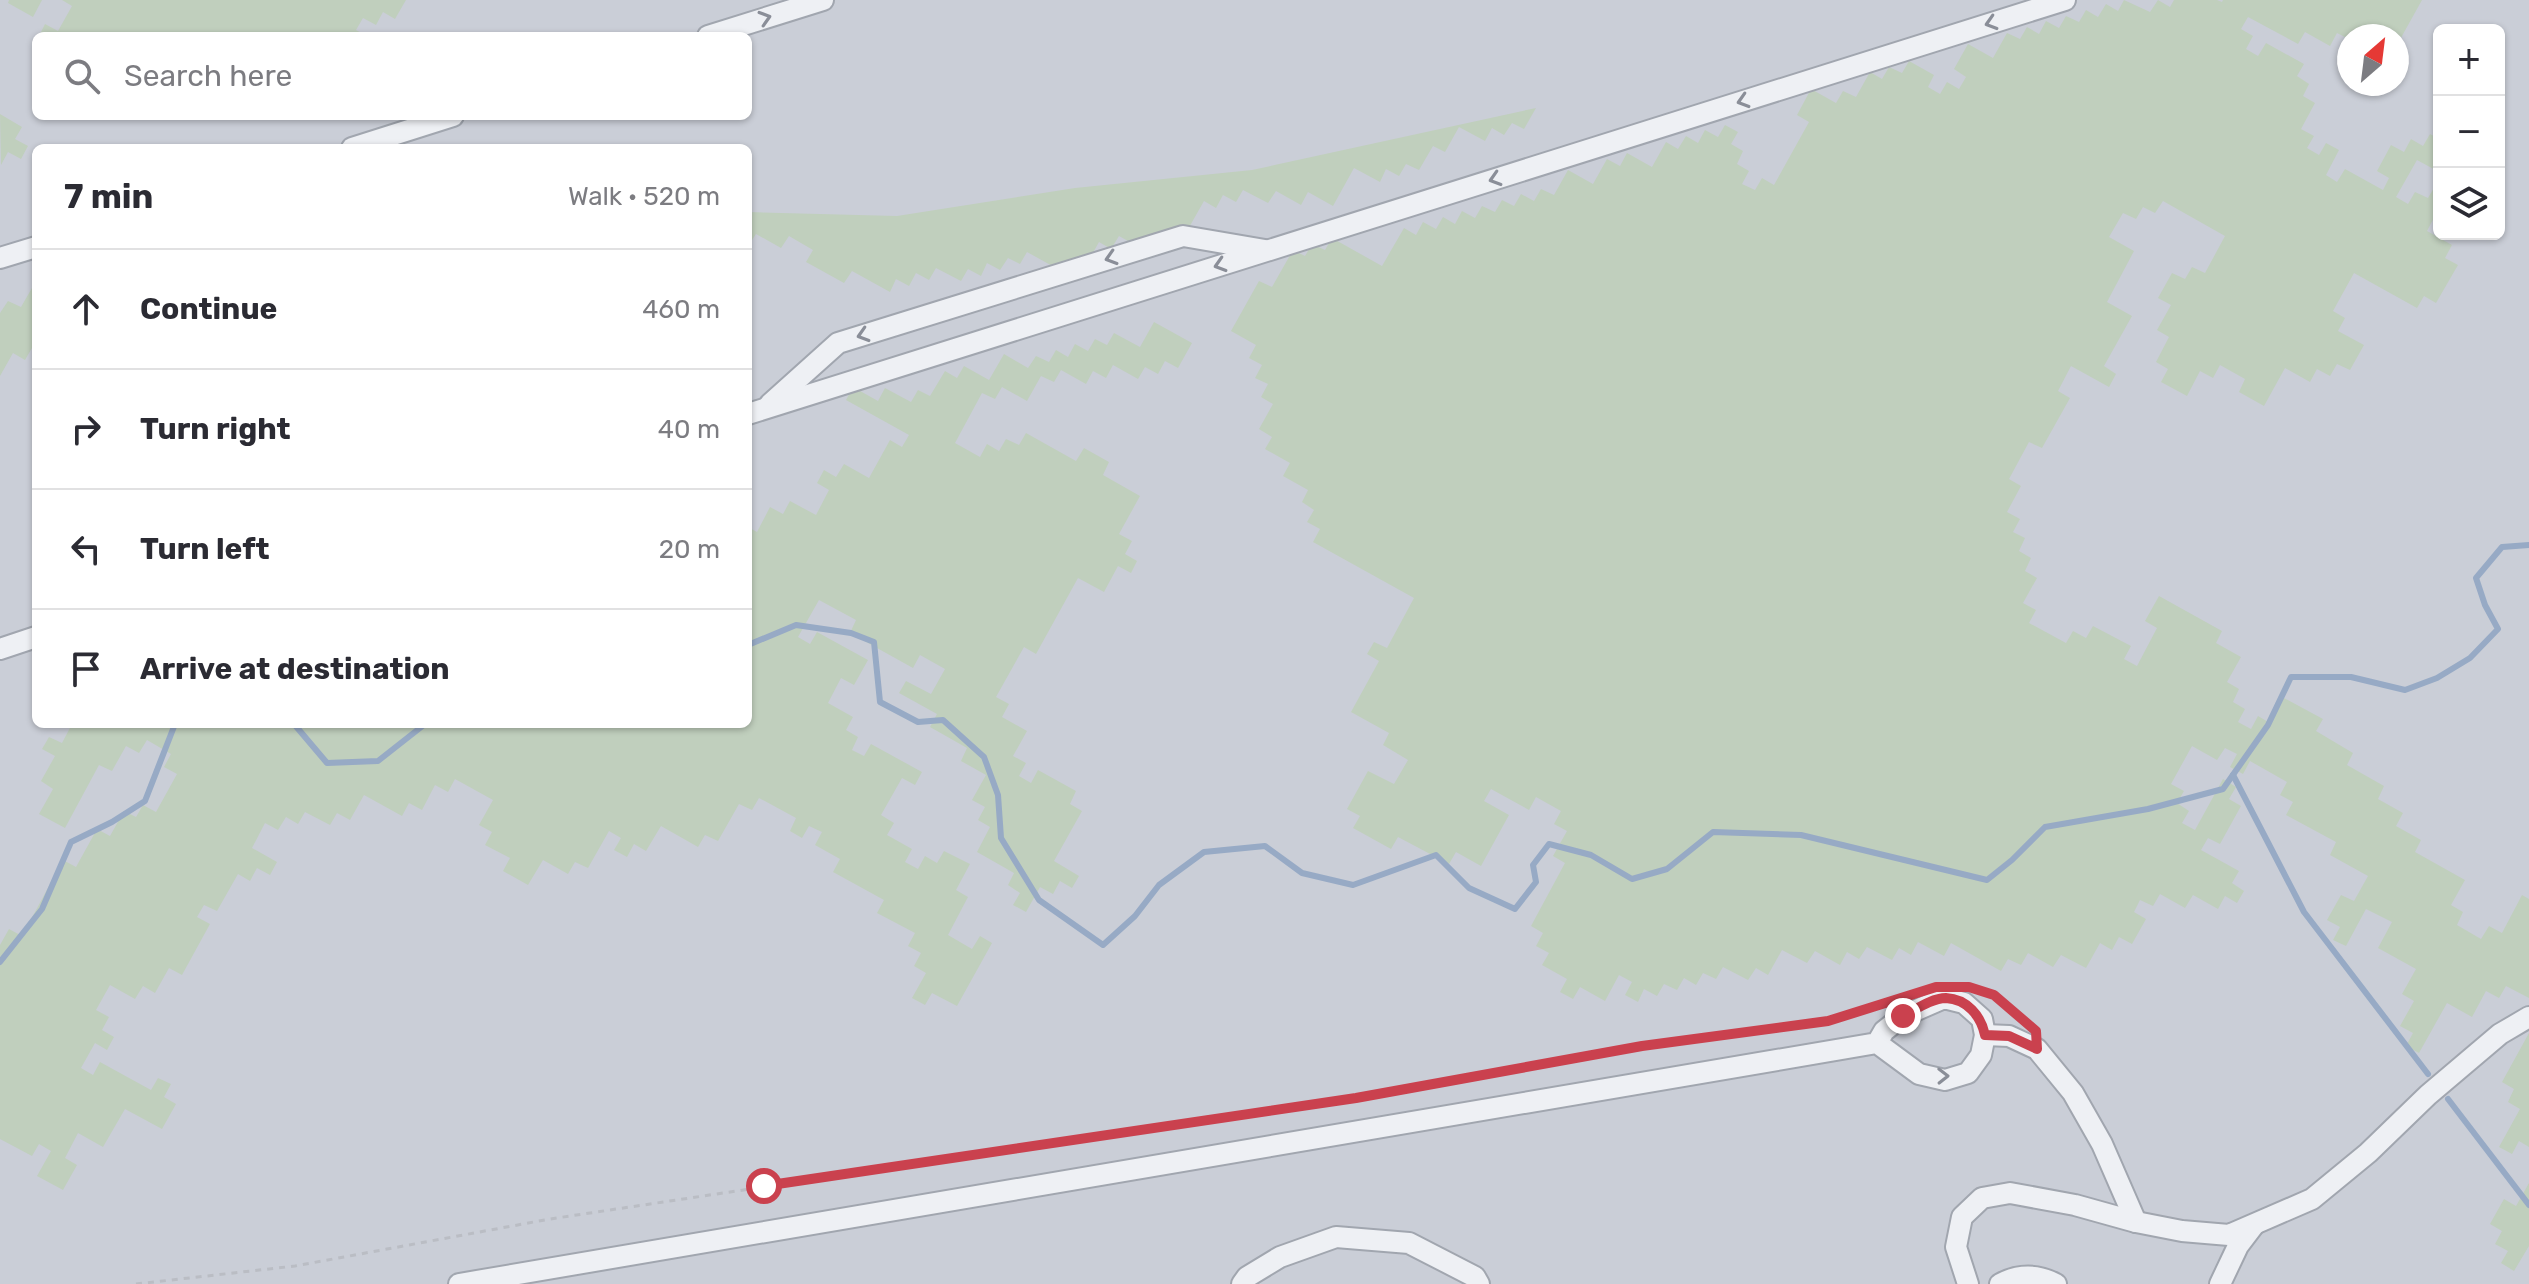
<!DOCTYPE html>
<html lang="en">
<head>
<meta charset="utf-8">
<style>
	body { margin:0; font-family:Rubik,sans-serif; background:#f2f2f3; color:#2b2b33 }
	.controls { position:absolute; right:24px; top:24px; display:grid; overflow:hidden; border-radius:12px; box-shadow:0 2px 6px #0004 }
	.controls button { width:72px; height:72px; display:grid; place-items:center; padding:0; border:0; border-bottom:2px solid #e1e1e2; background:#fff; color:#2b2b33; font:40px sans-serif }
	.compass { position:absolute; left:2337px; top:24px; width:72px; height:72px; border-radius:50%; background:#fff; box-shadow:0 2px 6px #0004; rotate:28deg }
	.stop { position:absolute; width:24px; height:24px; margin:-18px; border:6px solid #ca414e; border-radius:50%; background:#fff }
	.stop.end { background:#ca414e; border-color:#fff; box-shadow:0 2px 8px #0008 }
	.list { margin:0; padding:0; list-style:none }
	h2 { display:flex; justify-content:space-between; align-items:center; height:104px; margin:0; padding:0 32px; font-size:34px }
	h2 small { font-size:26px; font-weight:400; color:#7c7c81 }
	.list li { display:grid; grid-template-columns:52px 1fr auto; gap:24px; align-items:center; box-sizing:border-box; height:120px; padding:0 32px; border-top:2px solid #e1e1e2 }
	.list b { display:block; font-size:30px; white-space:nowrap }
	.list em { font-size:26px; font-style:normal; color:#7c7c81 }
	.icon { flex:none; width:44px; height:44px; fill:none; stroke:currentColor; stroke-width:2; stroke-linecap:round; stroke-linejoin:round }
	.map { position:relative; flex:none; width:2529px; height:1284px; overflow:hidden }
	.search { position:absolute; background:#fff; box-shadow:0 2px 6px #0004; left:32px; top:32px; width:720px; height:88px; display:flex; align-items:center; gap:20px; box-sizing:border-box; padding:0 28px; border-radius:12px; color:#7c7c81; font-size:30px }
	.panel { position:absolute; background:#fff; box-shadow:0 2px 6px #0004; left:32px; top:144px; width:720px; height:584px; border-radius:12px }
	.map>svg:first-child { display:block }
	.built { fill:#caced7; fill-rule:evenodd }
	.green { fill:#c0cfbd }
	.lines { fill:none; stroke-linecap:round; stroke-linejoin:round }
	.stream { stroke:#97aac5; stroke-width:6 }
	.minor-casing { stroke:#a1a6af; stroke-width:24 }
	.path { stroke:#babdc4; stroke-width:3; stroke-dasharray:6 6; stroke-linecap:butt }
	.minor { stroke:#eef0f4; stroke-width:20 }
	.oneway { stroke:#8a8e98 }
	.route { stroke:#ca414e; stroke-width:10 }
</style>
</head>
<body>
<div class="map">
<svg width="2529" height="1284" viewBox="0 0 2529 1284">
	<rect width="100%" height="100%" fill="#dbdfe5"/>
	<!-- built -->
	<path class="built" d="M0,0h2529v1284h-2529zM2439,30h60v204h-60zM36,36h712v80h-712zM2349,36h48v48h-48zM36,148h712v576h-712z"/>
	<!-- green -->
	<g class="green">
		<path d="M9,0h33l-9,17 -25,-14z"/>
		<path d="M62,0h344l-11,19 -12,-7 -7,13 -13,-7 -7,12 11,6h-328l6,-12 13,7 14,-25z"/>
		<path d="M2124,0l26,12 8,-12 12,7 4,-7h43l5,2 1,-2h199l-25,45v-9h-24l-16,-8 -5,8h-3v3l-12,-6 -7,13 -25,-14 -7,12 -50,-27 -7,12 12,7 -7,13 12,7 8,-13 38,21 -7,12 12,8 -6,12 12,7 -14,26 13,7 -7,12 12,7 7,-12 13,7 -13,25 11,7 8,-13 38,21 6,-12 -12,-7 14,-26 13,7 7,-13 12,7 7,-12 9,5v33l-22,-12 -21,37 12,7 7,-12 13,6 7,-12 4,2v20l-12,23 25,14 -7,13 13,7 -22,38 -12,-7 -7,12 -63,-35 -21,38 12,7 -7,13 26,14 -14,25 -13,-6 -7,12 -13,-7 -7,13 -25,-14 -21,38 -25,-14 6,-13 -25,-14 -7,13 -13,-7 -13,25 -26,-14 7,-13 -12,-7 13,-25 -12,-7 14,-25 -13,-7 14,-25 13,6 7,-12 13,6 20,-37 -62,-35 -8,12 -12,-6 -7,12 -13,-6 -14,24 25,14 -27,51 25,14 -28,50 12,8 -7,13 -38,-21 -13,25 12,7 -28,50 -13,-6 -20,37 12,7 -14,26 13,7 -7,13 12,6 -6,13 12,7 -6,13 12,7 -14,25 13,7 -7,13 37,20 7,-12 13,7 7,-12 38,20 -7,13 13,7 20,-38 -12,-7 14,-25 63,35 -6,12 25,14 -14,25 12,7 -6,13 12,7 -7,13 13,7 7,-13 12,7 14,-25 39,21 -7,12 37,22 -6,12 37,21 -6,13 25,14 -7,13 25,14 -6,12 50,28 -14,25 12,7 -6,13 24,14 8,-13 13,7 20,-38 7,4v99l-23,-12 -7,12 -13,-7 -14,26 -25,-14 -28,50 -13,-7 7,-13 -13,-7 14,-25 -12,-7 14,-25 -38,-21 14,-26 -26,-13 -20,37 -13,-6 7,-13 -13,-7 14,-25 13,6 14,-25 -38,-21 6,-13 -50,-27 7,-13 -13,-7 7,-13 -37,-21 -7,13 -13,-7 7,-13 -12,-6 -8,12 -25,-14 -21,38 13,7 -7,12 12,8 -7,12 13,7 28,-51 13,8 -7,12 12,7 -21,38 -12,-6 -7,12 38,21 -7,12 12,8 -7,12 -12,-7 -7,13 -25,-14 -8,13 -25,-14 -7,12 -13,-6 -6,12 12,7 -14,25 -13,-7 -7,13 -12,-7 -14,25 -25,-13 -8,12 -25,-14 -7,12 -13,-6 -7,12 -50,-28 -7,13 -26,-14 -7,13 -12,-7 -7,12 -25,-13 -8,12 -12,-7 -7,13 -25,-14 -8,12 -25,-13 -14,25 -12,-7 -8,12 -25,-13 -7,12 -13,-6 -7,12 -12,-7 -7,12 -13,-6 -7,12 -13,-7 -6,13 -13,-7 7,-13 -13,-7 -14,26 -25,-14 -7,12 -13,-7 7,-13 -25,-14 7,-12 -13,-7 7,-13 -12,-7 34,-63 -12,-7 14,-25 -13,-7 7,-13 -25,-14 -7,13 -38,-21 -7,12 25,14 -28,51 -25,-14 -7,12 -51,-27 -7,12 -38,-21 7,-12 -13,-7 21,-38 26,13 14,-24 -25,-15 6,-12 -38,-21 28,-51 -12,-7 7,-12 13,6 27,-50 -101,-56 7,-13 -13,-7 7,-12 -12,-8 6,-12 -25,-14 7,-13 -25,-14 7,-12 -13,-8 14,-25 -12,-7 7,-13 -13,-6 7,-13 -13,-7 7,-13 -25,-14 28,-50 13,6 21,-37 12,6 7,-12 13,6 7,-12 50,28 22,-38 12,7 7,-13 13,7 7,-12 12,7 7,-13 13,7 7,-12 13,6 7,-12 12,6 7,-12 13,7 7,-12 13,6 14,-25 25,14 14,-25 13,7 7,-13 25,14 14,-25 12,7 8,-13 12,7 7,-13 13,7 7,-12 13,7 -7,12 12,7 -6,13 12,7 -7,13 13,6 7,-12 12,7 35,-63 -12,-7 14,-26 25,14 7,-12 13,6 14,-25 12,7 7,-12 13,6 7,-12 25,14 -6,12 12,7 7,-12 12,7 7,-12 -12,-8 14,-25 25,14 14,-25 13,6 7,-12 12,7 7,-13 13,7 7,-12 13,6 7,-12 12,7 8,-13 12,7z"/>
		<path d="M1536,108l-12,21 -12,-6 -8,12 -12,-7 -7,13 -26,-14 -14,25 -12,-6 -14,24 -13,-6 -7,12 -13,-7 -6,13 -26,-14 -21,38 -25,-14 -7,13 -25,-14 -8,12 -25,-13 -7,12 -13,-7 -7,13 -12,-7 -21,37 -39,12 -25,-14 -8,13 -12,-7 -14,25 -20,6 -38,-21 -7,12 -12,-6 -8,12 -13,-7 -6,13 -13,-7 -7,12 -25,-13 -7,12 -13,-7 -7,13 -13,-7 -6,13 -38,-21 -8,12 -38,-21 7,-12 -24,-14 -8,12 -25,-14 -8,12v-34l149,4 178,-28 177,-18z"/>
		<path d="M0,114l22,13 -7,12 13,7 -7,13 -13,-7 -7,13z"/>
		<path d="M36,281v60l-11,19 -12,-7 -13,23v-63l8,-12 13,6z"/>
		<path d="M1154,322l38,21 -14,25 -13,-7 -7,13 -13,-7 -7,12 -25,-14 -7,13 -13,-7 -7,13 -25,-14 -7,12 -13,-6 -14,25 -25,-14 -7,12 -13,-6 -27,50 25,14 7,-13 12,7 7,-12 13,6 7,-12 50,28 8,-13 25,14 -6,13 37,21 -21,38 13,7 -7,13 12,7 -6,12 -13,-7 -14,26 -26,-14 -42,76 -12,-7 -28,50 13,7 -7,13 25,14 -14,25 13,7 -7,13 12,7 7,-13 38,21 -6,13 12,7 -28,50 25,15 -7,12 -12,-7 -7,13 -13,-7 -14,25 -13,-7 7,-12 -12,-8 6,-12 -37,-21 13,-25 -12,-7 7,-13 -13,-7 14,-25 -25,-14 6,-13 -37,-21 7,-13 -38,-21 7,-12 25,13 14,-25 -25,-14 -7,13 -63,-35 6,-13 -37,-20 -21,37 12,7 7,-12 51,28 -14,25 -13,-7 -13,25 25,14 -7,13 12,7 -6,13 12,6 7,-12 51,28 -7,13 -13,-7 -21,37 13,8 -7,12 25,14 -7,13 13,7 7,-13 12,7 7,-12 26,13 -14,26 12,7 -20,38 24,14 8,-13 12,7 -35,63 -25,-13 -7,12 -13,-7 14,-25 -12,-7 7,-13 -13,-7 7,-13 -38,-20 7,-13 -51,-28 7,-13 -25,-14 7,-13 -13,-6 -7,12 -12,-7 6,-13 -37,-20 -7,12 -13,-6 -21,37 -13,-6 -7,12 -37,-21 -15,25 -12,-7 -7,13 -13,-7 7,-12 -12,-7 -21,37 -13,-6 -7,12 -25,-14 -15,25 -25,-14 7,-13 -25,-13 7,-13 -13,-7 14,-25 -38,-21 -7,13 -13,-7 -13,25 -13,-7 -7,13 -38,-21 -14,25 -13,-7 -7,12 -25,-13 -7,12 -12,-7 -8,13 -13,-7 -13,25 25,14 -7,13 -13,-7 -7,13 -12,-7 -21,37 -13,-6 -7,12 13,7 -28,51 -13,-7 -14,25 -12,-7 -8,13 -25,-14 -14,25 13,7 -7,13 12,7 -7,13 -12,-7 -14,25 12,7 7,-13 51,28 7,-12 13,6 -7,13 12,7 -14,25 -37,-20 -22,38 -25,-14 -13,25 12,7 -14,25 -26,-14 14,-25 -12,-7 -7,12 -32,-17v-194l9,-16 13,7 41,-76 13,7 21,-38 13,7 14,-25 12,6 7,-12 13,7 21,-38 -13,-7 7,-13 -24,-14 -8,13 -13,-7 -14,25 -13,-6 -34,63 -26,-14 14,-25 -12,-8 14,-25 -13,-7 7,-12 13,6 10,-19h676v-197l9,5 13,-25 13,7 7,-13 26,14 13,-25 -12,-7 7,-13 12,7 8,-13 25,14 21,-38 12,7 7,-12 -63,-35 7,-13 25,14 7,-13 26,14 7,-12 12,6 15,-25 12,7 7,-12 25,14 15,-26 24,14 8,-12 13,6 7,-12 12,7 7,-13 13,7 7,-12 12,6 7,-12 26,14z"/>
		<path d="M2529,1033v114l-10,-6 -7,13 -13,-7 21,-38 -12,-7 6,-13 -12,-7z"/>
		<path d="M2529,1183v63l-15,25 -13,-8 7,-12 -13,-7 7,-13 -12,-7 14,-25 12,7z"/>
	</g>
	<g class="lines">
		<!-- stream -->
		<g class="stream">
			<path d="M748,645l48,-20 55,8 23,9 6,60 38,20 25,-2 41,37 14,38 3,43 38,62 64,45 32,-29 24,-31 45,-33 61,-6 37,27 51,12 83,-30 33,33 46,21 21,-27 -3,-17 16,-21 42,11 41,24 35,-10 46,-37 88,3 186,45 25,-20 33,-33 103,-18 75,-20 45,-64 23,-48h60l54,13 32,-12 33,-20 28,-29 -13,-24 -9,-27 26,-31 27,-2"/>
			<path d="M294,724l33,39 51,-2 47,-37"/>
			<path d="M2233,775l71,137 124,162"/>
			<path d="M0,962l42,-53 29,-67 41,-20 33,-21 30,-77"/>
			<path d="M2448,1099l81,106"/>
		</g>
		<defs>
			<g id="minor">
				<path d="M708,36l115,-36"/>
				<path d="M352,148l101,-32"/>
				<path d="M0,258l36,-11"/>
				<path d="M770,404l68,-61 345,-107 82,14"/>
				<path d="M748,414l1317,-414"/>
				<path d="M0,649l36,-12"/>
				<path d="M1985,1035l24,1 28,13 36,44 29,51 34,78"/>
				<path d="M459,1284l1418,-241 42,31 26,6 23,-7 13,-18 4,-20 -3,-16 -18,-16 -20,-5 -41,18 -19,15 -7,12"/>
				<path d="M1242,1284l5,-7 33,-20 56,-20 73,6 66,34 4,7"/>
				<path d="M1968,1284l-12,-37 6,-30 20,-19 28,-5 65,12 61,17 46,9 47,4 83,-36 56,-46 60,-58 72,-61 29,-17"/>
				<path d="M2000,1284c19,-10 37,-10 56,0"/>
				<path d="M2220,1284l18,-38 16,-21"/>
			</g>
		</defs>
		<!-- minor casing -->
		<use href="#minor" class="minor-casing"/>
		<!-- path -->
		<g class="path">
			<path d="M1981,991l13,4 27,23"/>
			<path d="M136,1284l159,-18 255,-47 806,-121 286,-52 186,-25 61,-20"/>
		</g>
		<!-- minor -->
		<use href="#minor" class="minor"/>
	</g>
	<!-- one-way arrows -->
	<defs><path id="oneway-chevron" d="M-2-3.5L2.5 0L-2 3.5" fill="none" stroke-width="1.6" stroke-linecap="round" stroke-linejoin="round" transform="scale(2)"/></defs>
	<g class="oneway">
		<use href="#oneway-chevron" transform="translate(765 18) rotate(-17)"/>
		<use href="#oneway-chevron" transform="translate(1991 23) rotate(163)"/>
		<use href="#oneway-chevron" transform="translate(1743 101) rotate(163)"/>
		<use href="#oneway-chevron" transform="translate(1495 179) rotate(163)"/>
		<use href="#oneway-chevron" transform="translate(1111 258) rotate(163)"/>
		<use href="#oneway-chevron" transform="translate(1220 265) rotate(163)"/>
		<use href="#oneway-chevron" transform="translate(863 335) rotate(163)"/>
		<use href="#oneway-chevron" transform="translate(1943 1076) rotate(-1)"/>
	</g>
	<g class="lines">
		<!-- route -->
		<path class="route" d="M764,1186l592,-88 286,-52 186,-25 108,-34h33l25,8 42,36 1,18 -28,-13 -24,-1c-4,-19 -18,-36 -39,-37 -14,0 -31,12 -43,18"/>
	</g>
</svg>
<div class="controls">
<button>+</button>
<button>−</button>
<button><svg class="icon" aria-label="layers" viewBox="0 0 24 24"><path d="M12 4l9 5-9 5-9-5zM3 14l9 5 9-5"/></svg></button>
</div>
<svg class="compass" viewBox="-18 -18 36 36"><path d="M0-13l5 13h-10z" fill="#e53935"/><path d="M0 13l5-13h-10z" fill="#7c7c81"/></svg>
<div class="stop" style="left:764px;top:1186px"></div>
<div class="stop end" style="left:1903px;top:1016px"></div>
<div class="search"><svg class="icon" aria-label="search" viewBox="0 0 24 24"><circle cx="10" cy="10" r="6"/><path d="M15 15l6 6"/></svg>Search here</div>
<section class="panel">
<h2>7 min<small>Walk · 520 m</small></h2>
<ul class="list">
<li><svg class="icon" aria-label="ahead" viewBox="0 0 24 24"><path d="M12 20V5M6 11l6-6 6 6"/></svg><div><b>Continue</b></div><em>460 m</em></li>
<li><svg class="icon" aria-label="right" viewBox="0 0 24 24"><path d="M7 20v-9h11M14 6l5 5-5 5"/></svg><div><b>Turn right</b></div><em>40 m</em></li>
<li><svg class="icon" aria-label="left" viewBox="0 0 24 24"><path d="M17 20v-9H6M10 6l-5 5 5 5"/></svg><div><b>Turn left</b></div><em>20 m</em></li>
<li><svg class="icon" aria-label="arrive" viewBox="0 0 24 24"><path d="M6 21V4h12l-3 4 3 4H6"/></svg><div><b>Arrive at destination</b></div></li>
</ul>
</section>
</div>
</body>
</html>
